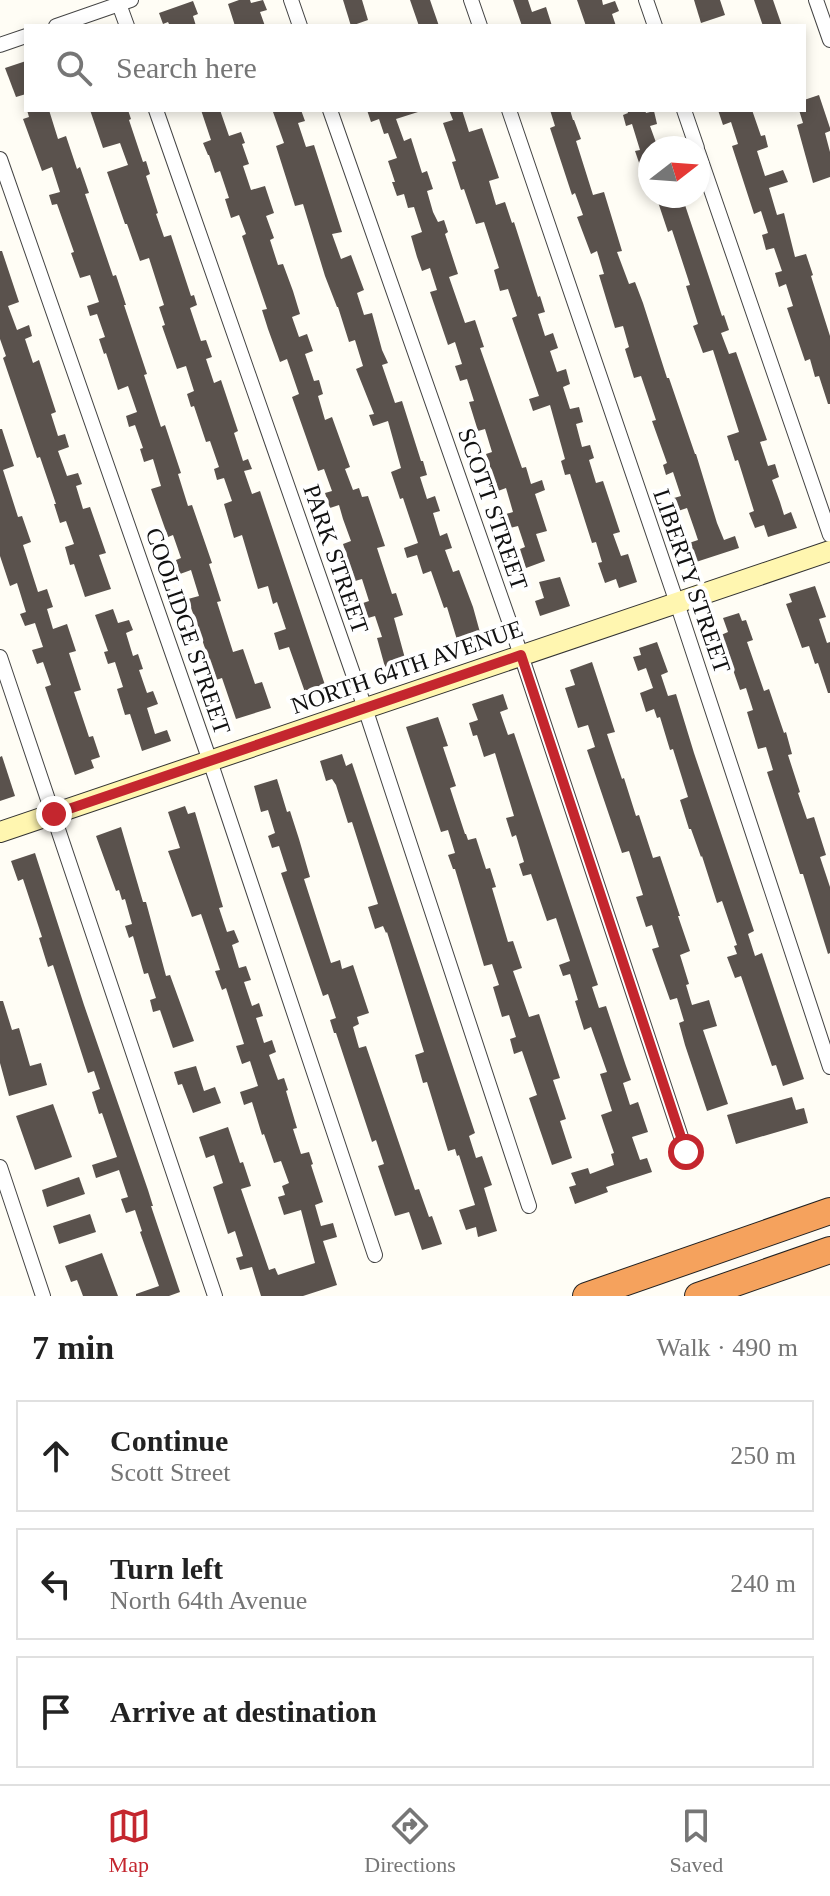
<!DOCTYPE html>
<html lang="en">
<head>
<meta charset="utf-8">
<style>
	body { margin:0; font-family:Georgia,serif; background:#f6f6f6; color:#222 }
	.compass { position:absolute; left:638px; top:136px; width:72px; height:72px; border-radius:50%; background:#fff; box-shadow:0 4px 12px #0003; rotate:73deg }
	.stop { position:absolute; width:24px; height:24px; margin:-18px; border:6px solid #c4262e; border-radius:50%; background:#fff }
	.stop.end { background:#c4262e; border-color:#fff; box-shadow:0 2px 8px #0008 }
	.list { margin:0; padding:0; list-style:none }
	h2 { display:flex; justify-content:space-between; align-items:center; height:104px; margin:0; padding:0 32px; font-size:34px }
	h2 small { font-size:26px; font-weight:400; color:#767676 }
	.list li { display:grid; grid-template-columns:52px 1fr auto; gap:24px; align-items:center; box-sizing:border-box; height:112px; margin:0 16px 16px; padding:0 16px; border:2px solid #e0e0e0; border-radius:0px }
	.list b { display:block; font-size:30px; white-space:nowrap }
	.list p { margin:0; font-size:26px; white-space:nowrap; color:#767676 }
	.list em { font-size:26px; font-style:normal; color:#767676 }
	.icon { flex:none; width:44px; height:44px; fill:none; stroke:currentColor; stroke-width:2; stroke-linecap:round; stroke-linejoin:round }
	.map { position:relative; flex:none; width:830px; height:1296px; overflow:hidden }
	.search { position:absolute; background:#fff; box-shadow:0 4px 12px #0003; left:24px; right:24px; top:24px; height:88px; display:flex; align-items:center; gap:20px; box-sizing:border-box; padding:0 28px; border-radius:0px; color:#767676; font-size:30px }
	.sheet { height:488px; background:#fff }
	nav { display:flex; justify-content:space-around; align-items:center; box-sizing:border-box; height:112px; border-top:2px solid #e0e0e0; background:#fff; font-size:22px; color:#767676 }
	nav a { display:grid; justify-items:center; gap:4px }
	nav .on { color:#c4262e }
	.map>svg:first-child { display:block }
	.building { fill:#5a524d }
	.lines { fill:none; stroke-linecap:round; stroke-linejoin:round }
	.street-casing { stroke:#444; stroke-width:16 }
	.secondary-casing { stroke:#333; stroke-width:22 }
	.highway-casing { stroke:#222; stroke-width:28 }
	.street { stroke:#fff; stroke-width:14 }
	.secondary { stroke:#fff6b0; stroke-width:20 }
	.highway { stroke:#f5a25d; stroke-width:26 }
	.route { stroke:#c4262e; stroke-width:10 }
	.labels { text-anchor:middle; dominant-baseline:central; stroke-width:8; stroke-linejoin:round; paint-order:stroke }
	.street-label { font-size:24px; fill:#111; stroke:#fff }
</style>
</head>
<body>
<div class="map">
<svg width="830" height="1296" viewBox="0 0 830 1296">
	<rect width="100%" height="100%" fill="#fffdf5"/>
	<!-- building -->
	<g class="building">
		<path d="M239,0h11l1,3 12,-3 4,10 -7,2 5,14h-30l-7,-22z"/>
		<path d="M343,0h19l6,20 -17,6z"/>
		<path d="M410,0h20l9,26h-20z"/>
		<path d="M513,0h15l4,12 14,-5 6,19h-30z"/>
		<path d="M577,0h25l1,5 12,-4 4,10 -7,3 4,12h-30z"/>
		<path d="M694,0h26l5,15 -24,8z"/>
		<path d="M754,0h19l9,26h-19z"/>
		<path d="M193,1l5,13 -5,2 3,10h-26l-2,-4 -5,2 -4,-11z"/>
		<path d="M26,61v33l-10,3 -11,-29z"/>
		<path d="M819,95l11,33v3l-5,2 5,19v25l-17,6 -16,-58 6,-2 -4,-13h5v-10z"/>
		<path d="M27,110h22l9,29 8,-3 11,33 3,-2 9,26 -4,1 28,82 3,-1 10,30h-2l23,69 -3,1 17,52 4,-2 16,48 -3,1 10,32 4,-1 20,58 -3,1 12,37 -4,1 16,50 10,-3 12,35 7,-2 9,26 -35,11 -14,-41 -6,2 -28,-81 11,-3 -8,-26 -11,4 -4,-14 5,-2 -8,-23 -5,2 -17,-48 10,-3 -8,-27 -9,3 -4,-13 3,-1 -8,-23 -6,2 -3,-11 11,-4 -9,-26 -10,4 -12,-37 -2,1 -5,-15 6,-2 -8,-23 -7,2 -3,-10 12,-4 -9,-27 -10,3 -9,-25 3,-1 -17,-48 -5,1 -3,-10 11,-3 -8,-25 -10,4 -19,-52 6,-2z"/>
		<path d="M90,110h38l3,9 -2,1 14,42 3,-1 4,13 -4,2 12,37 -2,1 8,23 7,-2 20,61 3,-1 3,10 -7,3 11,33 5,-1 6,17 -6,2 8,24 7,-3 17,51 -4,2 9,28 5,-2 4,10 -8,2 8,23 8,-3 66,197 -20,7 -17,-48 -10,3 -5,-17 12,-4 -9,-27 -4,2 -5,-18 -10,3 -16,-54 -8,3 -10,-34 8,-3 -8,-23 -7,2 -3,-11 5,-2 -9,-26 -4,1 -12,-36 -3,1 -4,-13 7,-3 -8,-25 -9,3 -15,-43 3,-1 -6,-18 5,-2 -15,-47 -9,3 -13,-37h-2l-18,-52 21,-7 -8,-22 -17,5z"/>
		<path d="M201,110h19l9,26 12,-4 4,11 -3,1 7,20 -6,2 8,24 14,-4 9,27 -8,3 8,22 -4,2 8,25 5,-1 10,27 7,23 -8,3 7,20 8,-3 6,17 -8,3 9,27 5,-1 4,14 -5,2 7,24 7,-3 18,50 -5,2 8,21 6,-2 3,9 6,-1 17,50 -8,2 15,46 4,-1 7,22 -9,3 12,44 -21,5 -8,-29 5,-1 -7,-21 -7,2 -5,-15 6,-2 -7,-22 -7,2 -12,-37 8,-3 -8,-22 -4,-14 -9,3 -5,-15 7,-2 -8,-22 -6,2 -26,-74 7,-3 -12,-35 -7,3 -12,-33 -6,-19 5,-1 -25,-73 4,-2 -7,-19 -8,3 -6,-19 4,-1 -9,-27 -5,2 -6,-18h-1l-5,-12 8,-3z"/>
		<path d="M280,110h21l4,11 -7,2 8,24 8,-2 28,87 -10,2 9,25 10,-4 13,35 -7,3 7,22 8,-2 10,37 6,13 -6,2 13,38 7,-2 19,60h2l4,14 -7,2 7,22 8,-3 5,15 -7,2 7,23 7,-3 5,15 -7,2 8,22 6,-2 14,37 8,29 -23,7 -11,-36 -3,1 -13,-37 -8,3 -6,-19 -10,3 -3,-10 14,-5 -15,-45 -3,1 -9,-27 10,-4 -13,-47 -15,5 -4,-11 5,-1 -18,-45 7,-3 -8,-26 -6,2 -11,-35h-1l-12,-31 -22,-72 -8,2 -19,-60 8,-3 -11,-31z"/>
		<path d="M367,110h51v2l-22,7 8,22 7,-3 11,35 5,-2 6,18 -6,2 6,21 5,10 6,-2 4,12 -3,2 13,40 -9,3 16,46 10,-3 9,27 -4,1 42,120 4,-1 5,17 11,-4 3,10 -10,4 12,37 -11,3 9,27 -19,7 -6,-19 5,-2 -7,-21 -8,2 -4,-14 7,-2 -7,-24 -8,3 -12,-37 6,-2 -7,-23 -7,2 -9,-29 5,-1 -7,-22 -7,2 -5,-15 7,-2 -7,-22 -7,3 -18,-53 7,-2 -7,-22 -8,3 -5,-14 -6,-21 11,-4 -8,-25 -6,1 -4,-14 -7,2 -5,-14h3l-7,-21 9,-3 -9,-25 -4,1 -5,-15 -8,3z"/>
		<path d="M449,110h13l7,22 13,-4 17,50 -10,3 7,24 9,-3 7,21 2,-1 24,75 2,-1 5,16 -7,2 7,22 8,-3 5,15 -8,3 7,21 9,-3 4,15 -7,3 7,22 9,-2 4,15 -7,2 6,23 8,-2 4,13 -5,2 7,23 7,-2 17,51 -7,2 8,22 7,-2 9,28 -18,6 -3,-9 -11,4 -7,-20 4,-1 -6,-20 -4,1 -22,-69 -5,1 -4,-14 4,-2 -15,-54 -17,6 -4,-12 10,-3 -27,-78 5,-2 -9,-27 -8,2 -6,-21 5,-2 -15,-46 -8,2 -12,-35 -3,1 -9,-28 4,-1 -13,-38 10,-3z"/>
		<path d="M550,110h20l3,10h1l7,19 -5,2 17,54 11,-3 18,59 -5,1 12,32 6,-2 8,21 24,75h2l26,76h1l21,69 7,17 11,-4 4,12 -43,14 -7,-19 9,-3 -3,-9 -8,-23 -9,3 -4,-13 7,-2 -8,-24 -7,3 -3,-10 4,-2 -15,-42 4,-1 -15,-44 -7,2 -9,-29 4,-2 -6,-21 -8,2 -16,-53 5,-1 -7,-23 -6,3 -14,-37 6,-2 -8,-22 -3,2 -22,-67 5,-2z"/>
		<path d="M627,110h18l1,3 8,-2 3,13 -7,2 8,22h-8v41h-2l-13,-38 5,-1 -8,-26 -6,2 -3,-11 5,-2z"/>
		<path d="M718,110h34l9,26 4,-1 3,12 -11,4 8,25 18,-6 5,12 -19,6 8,27 7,-2 11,44 11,-3 7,21 -2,1 19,60v68h-2l-9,-28 -4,1 -5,-18 -5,2 -18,-53 6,-2 -7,-22 -7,3 -4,-14 7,-2 -8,-23 -8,2 -4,-15 6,-2 -7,-22 -7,3 -22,-68 6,-2 -7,-22 -8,3z"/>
		<path d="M656,196h18l4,11 7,-2 37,111 2,-1 5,15 -8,3 8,21 7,-2 31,88 -7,2 8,24 7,-2 4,13 -7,3 8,22 4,13 7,-3 6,16 -29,9 -4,-12 -9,3 -6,-15 5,-2 -16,-51 -3,1 -8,-25 12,-4 -26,-82 -10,3 -10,-27 5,-2 -12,-38 4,-1 -18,-55 -4,2z"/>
		<path d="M0,251h2l17,51 -11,4 9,24 12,-5 3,11 -7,3 8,24 6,-3 17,52 -5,2 7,22 7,-2 4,13 -11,4 9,25 11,-3 4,11 -6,2 7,23 7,-2 16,46 -7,2 12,34 -26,8 -11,-33 -4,1 -5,-18 9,-3 -8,-23 -6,2 -6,-19h2l-16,-47 -3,1 -34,-100 3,-2 -6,-17z"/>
		<path d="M0,429h2l12,37 -11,4 15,47 4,-1 9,26 -8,3 15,47 9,-3 6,18 -6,2 6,20 14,-5 9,27 -7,2 12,37 -7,2 15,45 4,-1 7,21 -9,3 3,8 -19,7 -30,-88 6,-2 -8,-23 -6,2 -5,-14 11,-3 -8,-24 -10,3 -5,-12 6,-2 -9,-29 -7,3 -10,-30z"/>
		<path d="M560,577l10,29 -30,10 -5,-15 9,-3 -5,-16z"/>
		<path d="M815,586l11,31 -7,2 8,24 3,-1v51h-2l-10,-30 -3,1 -6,-18 -7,2 -16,-44 6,-2 -3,-8z"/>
		<path d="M113,609l5,14 11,-3 4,10 -7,3 7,23 5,-2 5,15 -4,1 8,23 6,-2 5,13 -11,4 8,26 12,-4 4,11 -29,10 -12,-37 -5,1 -8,-26 6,-2 -8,-25 -7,2 -4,-12 4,-1 -13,-36z"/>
		<path d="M739,613l3,8 4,-1 7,20 -6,2 17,49 5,-2 15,44 2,-1 6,22 -4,1 12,37 -2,1 9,26 7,-2 12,38 -6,2 10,30v66l-2,1 -25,-80h-3l-33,-102 6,-2 -7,-23 -8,2 -11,-37 6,-2 -7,-22 -6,2 -19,-55 7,-3 -5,-14z"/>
		<path d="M657,642l11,30 -7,3 7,21 8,-2 18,59 60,178 -6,3 7,22 7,-3 42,126 -21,7 -7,-21 -4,1 -31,-90 -6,2 -8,-21 10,-3 -3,-8 3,-1 -15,-44 -5,2 -15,-47 -1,1 -10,-28h-2l-9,-29 8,-3 -15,-48 -3,1 -10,-33 -3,1 -3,-9 -8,3 -6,-19 13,-5 -7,-20 -8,3 -5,-14 8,-2 -2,-7z"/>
		<path d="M592,662l23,70 -8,2 15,45 2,-1 12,38 3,-1 14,43 7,-2 20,60h-2l12,35 -10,4 9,29 -3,1 6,20 17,-5 8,26 -14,4 25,74 -21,7 -22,-66 -6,-22 5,-2 -7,-23 -7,2 -18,-51 7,-2 -7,-22 -6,2 -10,-30 7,-2 -14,-44 -7,2 -35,-103 8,-3 -7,-22 -10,3 -13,-40 10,-3 -5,-15z"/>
		<path d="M503,694l5,15 -8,3 8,23 6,-2 84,252 -6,2 7,21 7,-2 20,60 5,14 -8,3 7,22 8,-3 10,30 -16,5 8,23 7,-2 5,14 -46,15 2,5 -33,12 -6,-17 7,-2 -5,-12 17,-5 2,6 24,-9 -3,-11 3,-1 -13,-38 11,-4 -12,-37 7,-2 -16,-45 -7,3 -9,-29 3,-1 -8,-26 -7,2 -4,-11 11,-4 -14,-43 -9,3 -16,-47 -8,2 -4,-12 5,-2 -8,-27 -4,2 -6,-19 8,-2 -19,-63 -11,4 -7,-22 -4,1 -4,-13 9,-3 -6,-16z"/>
		<path d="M438,717l10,29 -5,1 13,39 -6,2 15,46h1l2,6 8,-2 10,31 4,-1 6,19 -4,1 16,54 5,-1 9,27 -9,3 16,46 10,-3 21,64 -7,2 13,39 -6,2 12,37 -20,7 -23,-67 8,-3 -15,-44 -8,3 -4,-15 6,-2 -7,-22 -7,2 -9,-30 6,-2 -7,-21 -8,2 -29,-97h-2l-5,-14 7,-2 -7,-23 -7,2 -35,-105z"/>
		<path d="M342,754l4,12 6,-3 123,370 -6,3 7,22 6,-2 10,29 -8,3 13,43 -19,6 -2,-10 -10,3 -7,-20 16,-5 -16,-50 -2,1 -2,-7 -7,2 -21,-69 -4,1 -8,-28 9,-3 -37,-120 -1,1 -3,-7 -8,3 -7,-22 10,-3 -26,-82 -4,1 -12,-38 -4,-6 -6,2 -6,-20z"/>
		<path d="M2,756l13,40 -15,5v-44z"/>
		<path d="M277,779l10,33 3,-1 9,28 11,38 -6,2 27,84 9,-3 2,9 11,-4 16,48 -12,4 2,7 -6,3 6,21 7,-2 49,144 4,-1 10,28 3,-1 10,28 -20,6 -13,-38 -14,4 -17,-50 6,-2 -8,-24 -4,2 -36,-109h-2l-4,-13 6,-2 -8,-24 -5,2 -42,-123 6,-2 -8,-25 -7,2 -4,-12 7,-3 -7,-23 -7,2 -7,-26z"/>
		<path d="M185,806l3,8 7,-2 28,95 -4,1 8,24 7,-2 5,12 -7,3 7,23 7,-2 5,14 -7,2 8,24 7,-3 4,13 -7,2 8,25 8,-3 4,12 -7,3 9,25 6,-2 4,12 -2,1 11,37 -4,1 8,25 8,-2 4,12 -2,1 12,37 -8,3 6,21 12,-3 4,14 -14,4 14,44 -34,11h-42l-9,-29 -12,3 -4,-12 7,-2 -8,-25 -7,3 -15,-47 10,-4 -9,-28 -8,3 -7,-21 29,-10 12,36 3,-1 8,24 -10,3 28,81 6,-2 3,7 37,-12 -14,-53 -17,5 -6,-18 7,-2 -3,-9 7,-3 -8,-22 -7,2 -10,-29 -2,1 -10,-33 -8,3 -4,-13 18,-6 -8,-25 -8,3 -6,-18 8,-2 -18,-56 -4,2 -7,-19 5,-1 -19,-56 -9,3 -24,-66 12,-3 -12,-36z"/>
		<path d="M121,827l22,75h3l20,74 4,-1 24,66 -21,7 -13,-38 -7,2 -3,-12 6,-2 -8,-25 -4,1 -11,-38 -4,2 -4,-12 7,-2 -7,-25 -3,1 -3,-10 -3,1 -20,-55z"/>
		<path d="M35,853l49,152 64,185 5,16h-2l29,86 -11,4h-33v-2l23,-8 -19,-54 2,-1 -7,-21 -9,3 -5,-14 7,-2 -9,-27 -23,8 -4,-13 25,-8 -15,-44 -3,1 -7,-22 8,-3 -6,-18 -6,2 -35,-108 -5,2 -9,-29 3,-1 -19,-58 -5,2 -7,-20z"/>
		<path d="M0,1001h3l9,29 7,-2 11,38 11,-3 6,22 -38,11 -9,-33z"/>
		<path d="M196,1066l8,25 11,-4 6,16 -28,10 -11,-29 -4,1 -4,-13z"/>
		<path d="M792,1097l4,13 8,-2 4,15 -72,21 -9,-29z"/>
		<path d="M53,1104l19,53 -37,13 -19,-54z"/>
		<path d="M79,1177l6,17 -38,13 -5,-17z"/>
		<path d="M90,1214l6,18 -37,12 -6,-18z"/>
		<path d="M102,1253l16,43h-35l-6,-16 -6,2 -6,-16z"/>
	</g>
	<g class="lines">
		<defs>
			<g id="street">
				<path d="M291,0l9,26"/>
				<path d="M471,0l9,26"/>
				<path d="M646,0l9,26"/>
				<path d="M816,0l14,40"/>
				<path d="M119,4l8,22"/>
				<path d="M56,26l75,-26"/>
				<path d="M0,45l26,-9"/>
				<path d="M156,110l209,598 164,498"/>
				<path d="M330,110l191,545 165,497"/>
				<path d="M509,110l168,493 153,464"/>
				<path d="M684,110l13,38"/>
				<path d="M698,152l132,383"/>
				<path d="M0,159l210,602 165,494"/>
				<path d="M0,657l215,639"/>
				<path d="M0,1167l43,129"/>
			</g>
			<path id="secondary" d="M0,832l830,-281"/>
			<g id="highway">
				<path d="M586,1296l244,-85"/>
				<path d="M698,1296l132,-46"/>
			</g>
		</defs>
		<!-- street casing -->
		<use href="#street" class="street-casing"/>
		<!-- secondary casing -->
		<use href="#secondary" class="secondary-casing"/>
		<!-- highway casing -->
		<use href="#highway" class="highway-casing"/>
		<!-- street -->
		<use href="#street" class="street"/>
		<!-- secondary -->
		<use href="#secondary" class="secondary"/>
		<!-- highway -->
		<use href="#highway" class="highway"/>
	</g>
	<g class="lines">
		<!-- route -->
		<path class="route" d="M54,814l467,-159 165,497"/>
	</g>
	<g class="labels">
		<!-- street labels -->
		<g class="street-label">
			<text transform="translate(493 509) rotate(71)">SCOTT STREET</text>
			<text transform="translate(336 559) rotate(71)">PARK STREET</text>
			<text transform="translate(692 581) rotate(71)">LIBERTY STREET</text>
			<text transform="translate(188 631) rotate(71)">COOLIDGE STREET</text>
			<text transform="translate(407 667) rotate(-19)">NORTH 64TH AVENUE</text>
		</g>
	</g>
</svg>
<svg class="compass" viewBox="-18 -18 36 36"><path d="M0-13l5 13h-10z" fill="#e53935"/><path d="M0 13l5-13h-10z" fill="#767676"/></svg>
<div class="stop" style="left:686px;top:1152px"></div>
<div class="stop end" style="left:54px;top:814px"></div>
<div class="search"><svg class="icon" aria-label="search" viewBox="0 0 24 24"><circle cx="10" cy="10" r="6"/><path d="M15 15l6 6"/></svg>Search here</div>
</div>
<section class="sheet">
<h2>7 min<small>Walk · 490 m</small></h2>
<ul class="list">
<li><svg class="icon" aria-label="ahead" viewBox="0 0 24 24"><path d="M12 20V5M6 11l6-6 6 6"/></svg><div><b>Continue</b><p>Scott Street</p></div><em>250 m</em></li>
<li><svg class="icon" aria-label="left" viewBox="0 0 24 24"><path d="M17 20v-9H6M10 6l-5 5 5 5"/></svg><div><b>Turn left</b><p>North 64th Avenue</p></div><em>240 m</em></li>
<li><svg class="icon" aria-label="arrive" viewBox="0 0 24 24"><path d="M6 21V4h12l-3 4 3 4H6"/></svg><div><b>Arrive at destination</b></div></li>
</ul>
</section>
<nav>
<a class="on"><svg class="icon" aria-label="map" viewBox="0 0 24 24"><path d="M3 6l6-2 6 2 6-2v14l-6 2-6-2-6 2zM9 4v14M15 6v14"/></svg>Map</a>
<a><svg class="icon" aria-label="directions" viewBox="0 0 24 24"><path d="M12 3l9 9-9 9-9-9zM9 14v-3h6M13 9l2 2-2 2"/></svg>Directions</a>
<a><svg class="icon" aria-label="saved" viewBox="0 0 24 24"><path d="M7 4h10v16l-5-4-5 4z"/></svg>Saved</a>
</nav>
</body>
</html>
